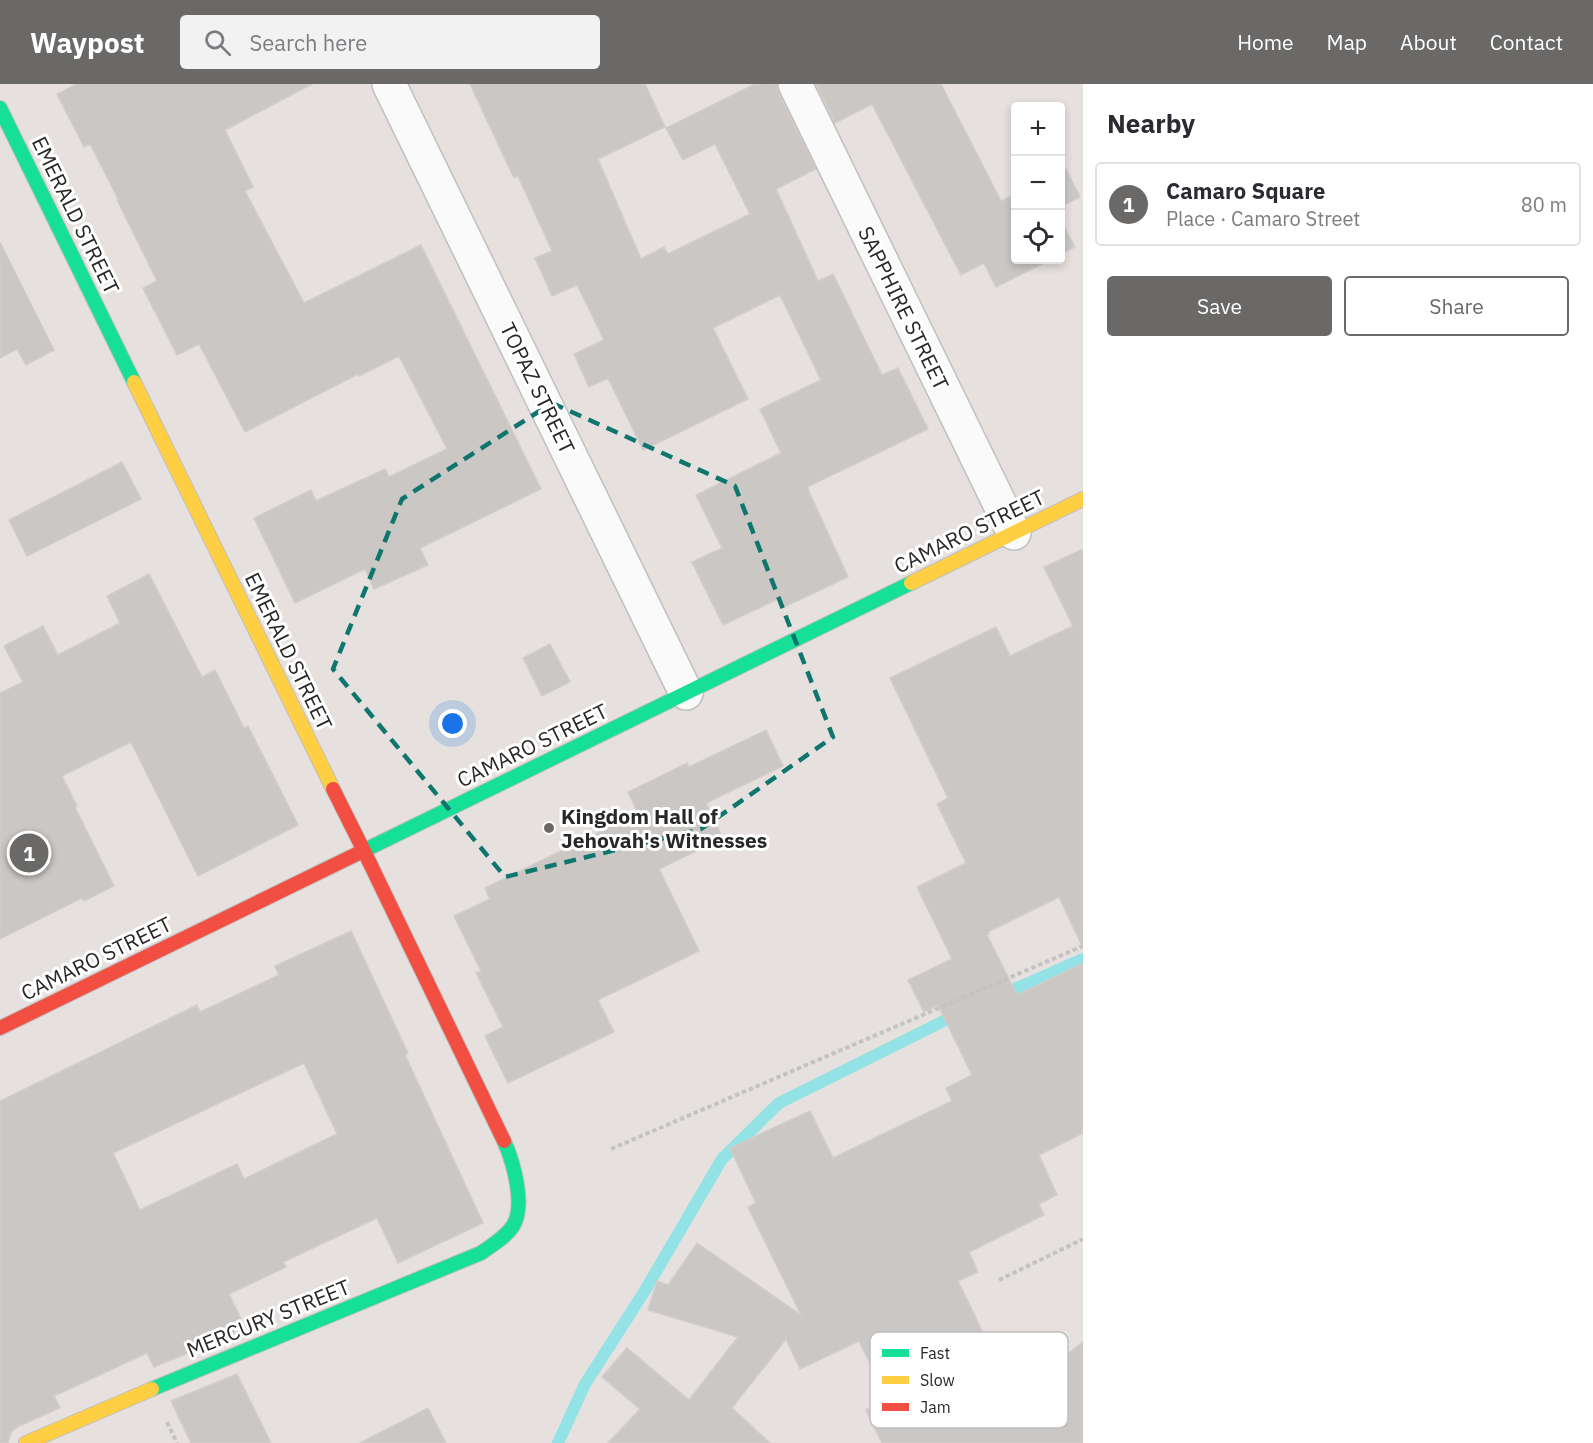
<!DOCTYPE html>
<html lang="en">
<head>
<meta charset="utf-8">
<style>
	body { margin:0; font-family:"IBM Plex Sans",sans-serif; background:#f2f2f3; color:#2b2b33 }
	.controls { position:absolute; right:18px; top:18px; display:grid; overflow:hidden; border-radius:6px; box-shadow:0 3px 9px #0003 }
	.controls button { width:54px; height:54px; display:grid; place-items:center; padding:0; border:0; border-bottom:2px solid #e1e1e2; background:#fff; color:#2b2b33; font:30px sans-serif }
	.you { position:absolute; left:453px; top:640px; width:21px; height:21px; margin:-15px; border:4px solid #fff; border-radius:50%; background:#1a73e8; box-shadow:0 0 0 9px #1a73e833 }
	.badge { display:grid; place-items:center; width:39px; height:39px; border-radius:50%; background:#6a6968; color:#fff; font-size:20px; font-weight:700 }
	.pin { position:absolute; translate:-50% -50%; border:3px solid #fff; box-shadow:0 2px 6px #0006 }
	.list { margin:0; padding:0; list-style:none }
	h2 { display:flex; justify-content:space-between; align-items:center; height:78px; margin:0; padding:0 24px; font-size:26px }
	h2 small { font-size:20px; font-weight:400; color:#7c7c81 }
	.list li { display:grid; grid-template-columns:39px 1fr auto; gap:18px; align-items:center; box-sizing:border-box; height:84px; margin:0 12px 12px; padding:0 12px; border:2px solid #e1e1e2; border-radius:6px }
	.list b { display:block; font-size:22px; white-space:nowrap }
	.list p { margin:0; font-size:20px; white-space:nowrap; color:#7c7c81 }
	.list em { font-size:20px; font-style:normal; color:#7c7c81 }
	.actions { display:flex; gap:12px; padding:18px 24px }
	.actions a { flex:1; padding:14px 0; border:2px solid #6a6968; border-radius:6px; text-align:center; font-size:21px; color:#6a6968 }
	.actions .main { background:#6a6968; color:#fff }
	.icon { flex:none; width:33px; height:33px; fill:none; stroke:currentColor; stroke-width:2; stroke-linecap:round; stroke-linejoin:round }
	.map { position:relative; flex:none; width:1083px; height:1359px; overflow:hidden }
	header { display:flex; align-items:center; gap:36px; box-sizing:border-box; height:84px; padding:0 30px; background:#6a6968; color:#fff }
	header strong { font-size:28px }
	nav { display:flex; gap:33px; margin-inline-start:auto; font-size:21px }
	.search { width:420px; height:54px; background:#f2f2f3; display:flex; align-items:center; gap:15px; box-sizing:border-box; padding:0 21px; border-radius:6px; color:#7c7c81; font-size:22px }
	main { display:flex }
	aside { flex:1; background:#fff }
	.map>svg:first-child { display:block }
	.lines { fill:none; stroke-linecap:round; stroke-linejoin:round }
	.stream { stroke:#93e2e6; stroke-width:12 }
	.building { fill:#cbc7c5; stroke:#d1cdca; stroke-width:1.5; fill-rule:evenodd }
	.street-casing { stroke:#c0bfbf; stroke-width:36 }
	.fast-casing { stroke:#c0bfbf; stroke-width:16 }
	.slow-casing { stroke:#c0bfbf; stroke-width:16 }
	.jam-casing { stroke:#c0bfbf; stroke-width:16 }
	.path { stroke:#c4c3c3; stroke-width:4; stroke-dasharray:4.5 3; stroke-linecap:butt }
	.street { stroke:#fbfafa; stroke-width:33 }
	.fast { stroke:#16e098; stroke-width:14 }
	.slow { stroke:#ffcf43; stroke-width:14 }
	.jam { stroke:#f24e42; stroke-width:14 }
	.marked { fill:none; stroke:#0f766e; stroke-width:4.5; stroke-dasharray:12 8; stroke-linejoin:round }
	.poi-dot { fill:#6a6968; stroke:#fff; stroke-width:2 }
	.labels { text-anchor:middle; dominant-baseline:central; stroke-width:6; stroke-linejoin:round; paint-order:stroke }
	.street-label { font-size:21px; fill:#282828; stroke:#fff }
	.poi-label { font-size:21px; font-weight:bold; fill:#282828; stroke:#fff; text-anchor:start }
	.key { fill:#fff; stroke:#bebebe; stroke-width:1.5 }
	.key-label { font-size:16px; fill:#282828 }
</style>
</head>
<body>
<header>
<strong>Waypost</strong>
<div class="search"><svg class="icon" aria-label="search" viewBox="0 0 24 24"><circle cx="10" cy="10" r="6"/><path d="M15 15l6 6"/></svg>Search here</div>
<nav><a>Home</a><a>Map</a><a>About</a><a>Contact</a></nav>
</header>
<main>
<div class="map">
<svg width="1083" height="1359" viewBox="0 0 1083 1359">
	<rect width="100%" height="100%" fill="#e6e1de"/>
	<g class="lines">
		<!-- stream -->
		<g class="stream">
			<path d="M999,912l84,-37"/>
			<path d="M558,1359l27,-59 59,-92 78,-133 57,-56 179,-89"/>
		</g>
	</g>
	<!-- building -->
	<g class="building">
		<path d="M77,0h235l-87,46 28,57 -8,4 59,112 117,-58 120,244 -121,59 8,17 -54,24 -9,-20 -70,34 -41,-85 57,-28 5,11 69,-32 4,8 58,-28 -48,-93 -40,20 -1,-2 -113,58 -46,-88 -22,11 -34,-67 14,-7 -40,-81 1,-1 -28,-55 -6,3 -27,-53z"/>
		<path d="M470,0h175l20,43 -67,32 43,100 23,-12 4,7 82,-40 -35,-70 -32,16 -17,-32 89,-44h21l2,8 38,77 -40,20 42,92 15,-7 49,101 16,-7 30,61 -121,58 41,90 -64,30 -4,-9 -57,27 -31,-63 30,-14 -26,-53 85,-42 -21,-44 61,-29 -41,-85 -67,33 35,71 -105,51 -35,-72 -19,9 -15,-33 30,-14 -27,-55 -25,11 -17,-38 17,-7 -34,-75 -4,2z"/>
		<path d="M816,0h125l60,117 15,-7v66h34l-54,27 -12,-24 -23,12 -89,-171 -37,19z"/>
		<path d="M1066,85l14,28 -20,10v-35z"/>
		<path d="M1060,135l15,28 -15,7z"/>
		<path d="M0,158l54,108 -28,15 -9,-16 -17,9z"/>
		<path d="M122,378l19,37 -114,57 -18,-36z"/>
		<path d="M1083,465v399l-24,-51 -71,35 1,2 -2,1 30,60 66,-32v170l-44,22 18,40 -18,9 5,11 -75,37 9,20 -20,9 33,68 10,-8 30,41 52,-40v101h-201l-16,-33 22,-10 -29,-59 -59,28 -14,-30 -54,69 38,35h-162l32,-34 -38,-32 25,-29 62,52 49,-63 -90,-27 9,-29 11,4 29,-42 104,72 -53,-108 8,-4 -26,-55 80,-37 23,47 119,-57 -6,-13 26,-13 -34,-70 -14,7 -16,-32 44,-21 -35,-72 49,-24 -29,-59 11,-6 -58,-120 106,-51 14,29 63,-30 -29,-59z"/>
		<path d="M149,490l53,103 13,-7 29,58 4,-2 50,99 -100,51 -67,-134 -69,34 15,30 -2,1 39,79 -30,15 -2,-3 -82,41v-246l23,-11 -19,-36 39,-20 15,29 62,-32 -13,-27z"/>
		<path d="M550,560l20,38 -28,14 -19,-38z"/>
		<path d="M766,646l17,36 -77,37 17,35 -64,31 40,82 -101,49 16,32 -106,51 -23,-47 18,-9 -27,-54 5,-2 -27,-55 36,-17 -5,-11 153,-75 -10,-21 59,-29 2,4z"/>
		<path d="M351,847l57,122 -3,2 78,168 -85,40 -21,-45 -94,44 3,5 -57,27 17,35 -92,38 -7,-14 -93,43 6,12 -41,18 -8,6 -3,11h-8v-342l197,-96 3,7 79,-37 -4,-9zM304,979l33,71 -93,45 -7,-15 -97,46 -27,-57z"/>
		<path d="M237,1290l34,69h-80l-20,-42z"/>
		<path d="M428,1324l18,35h-86z"/>
	</g>
	<g class="lines">
		<defs>
			<g id="street">
				<path d="M389,0l297,609"/>
				<path d="M795,0l219,449"/>
			</g>
			<g id="fast">
				<path d="M0,24l134,274"/>
				<path d="M363,767l548,-268"/>
				<path d="M152,1305l329,-136c11,-8 24,-15 32,-27 13,-21 0,-65 -9,-85"/>
			</g>
			<g id="slow">
				<path d="M134,298l199,407"/>
				<path d="M911,499l172,-84"/>
				<path d="M26,1359l126,-54"/>
			</g>
			<g id="jam">
				<path d="M333,705l31,62 140,290"/>
				<path d="M0,944l363,-177"/>
			</g>
		</defs>
		<!-- street casing -->
		<use href="#street" class="street-casing"/>
		<!-- fast casing -->
		<use href="#fast" class="fast-casing"/>
		<!-- slow casing -->
		<use href="#slow" class="slow-casing"/>
		<!-- jam casing -->
		<use href="#jam" class="jam-casing"/>
		<!-- path -->
		<g class="path">
			<path d="M611,1065l472,-203"/>
			<path d="M999,1196l84,-41"/>
			<path d="M167,1338l10,21"/>
		</g>
		<!-- street -->
		<use href="#street" class="street"/>
		<!-- fast -->
		<use href="#fast" class="fast"/>
		<!-- slow -->
		<use href="#slow" class="slow"/>
		<!-- jam -->
		<use href="#jam" class="jam"/>
	</g>
	<!-- marked area -->
	<path class="marked" d="M552,319l183,83 98,251 -132,92 -196,48 -172,-208 69,-170z"/>
	<!-- markers -->
	<circle class="poi-dot" cx="549" cy="744" r="6"/>
	<g class="labels">
		<!-- street labels -->
		<g class="street-label">
			<text transform="translate(76 131) rotate(64)">EMERALD STREET</text>
			<text transform="translate(904 224) rotate(64)">SAPPHIRE STREET</text>
			<text transform="translate(538 304) rotate(64)">TOPAZ STREET</text>
			<text transform="translate(969 447) rotate(-26)">CAMARO STREET</text>
			<text transform="translate(289 567) rotate(64)">EMERALD STREET</text>
			<text transform="translate(532 661) rotate(-26)">CAMARO STREET</text>
			<text transform="translate(96 874) rotate(-26)">CAMARO STREET</text>
			<text transform="translate(268 1234) rotate(-22)">MERCURY STREET</text>
		</g>
		<!-- poi labels -->
		<g class="poi-label">
			<text x="561" y="732">Kingdom Hall of<tspan x="561" dy="24">Jehovah's Witnesses</tspan></text>
		</g>
	</g>
	<!-- legend -->
	<rect x="870" y="1248" width="198" height="96" rx="9" class="key"/>
	<rect x="882" y="1265" width="27" height="8" fill="#16e098"/>
	<rect x="882" y="1292" width="27" height="8" fill="#ffcf43"/>
	<rect x="882" y="1319" width="27" height="8" fill="#f24e42"/>
	<g class="key-label">
		<text x="920" y="1275">Fast</text>
		<text x="920" y="1302">Slow</text>
		<text x="920" y="1329">Jam</text>
	</g>
</svg>
<div class="controls">
<button>+</button>
<button>−</button>
<button><svg class="icon" aria-label="locate" viewBox="0 0 24 24"><circle cx="12" cy="12" r="6"/><path d="M12 2v4M12 18v4M2 12h4M18 12h4"/></svg></button>
</div>
<div class="you"></div>
<div class="pin badge" style="left:29px;top:769px">1</div>
</div>
<aside>
<h2>Nearby<small></small></h2>
<ul class="list">
<li><span class="badge">1</span><div><b>Camaro Square</b><p>Place · Camaro Street</p></div><em>80 m</em></li>
</ul>
<div class="actions"><a class="main">Save</a><a>Share</a></div>
</aside>
</main>
</body>
</html>
